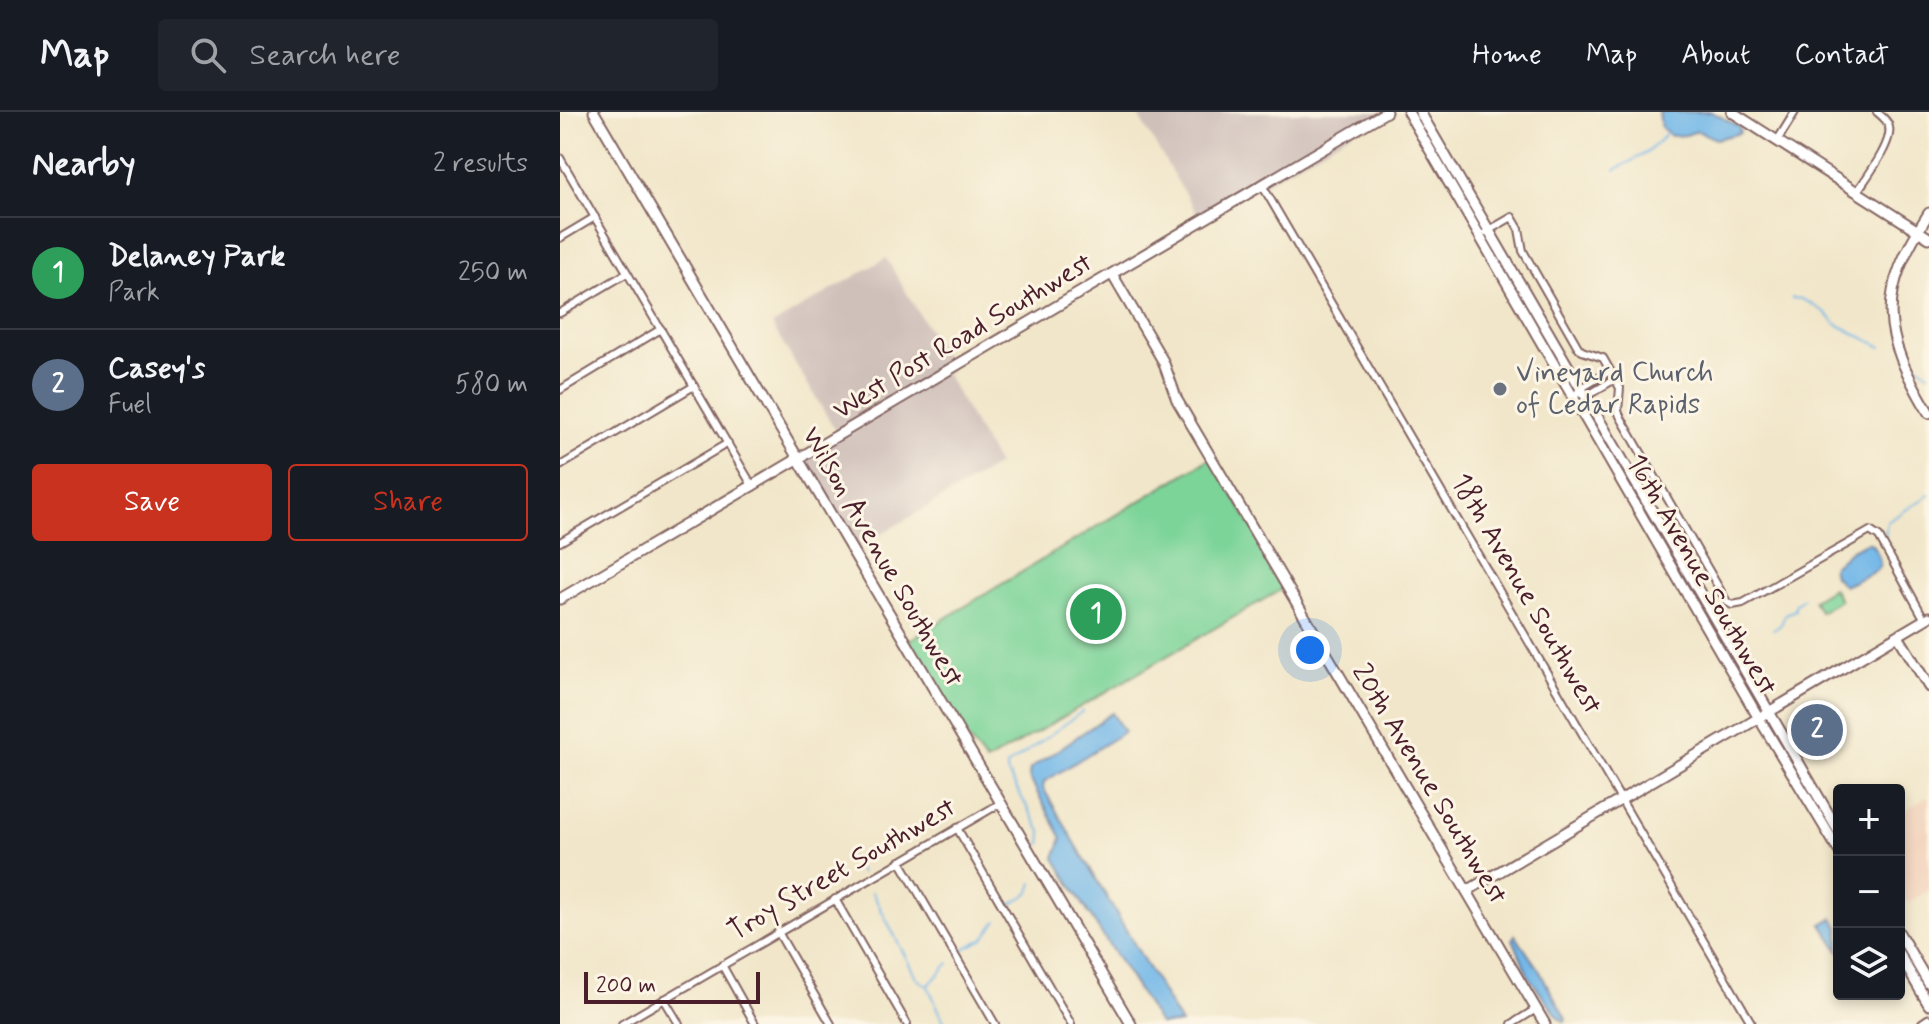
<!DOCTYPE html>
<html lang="en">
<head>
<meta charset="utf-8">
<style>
	body { margin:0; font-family:Mynerve,sans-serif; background:#20242c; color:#f1f3f6 }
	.controls { position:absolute; right:24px; bottom:24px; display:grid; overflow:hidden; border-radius:8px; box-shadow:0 4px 12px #0003 }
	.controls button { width:72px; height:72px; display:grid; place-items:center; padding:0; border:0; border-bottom:2px solid #363941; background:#171b24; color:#f1f3f6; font:40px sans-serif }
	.scale { position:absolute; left:24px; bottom:20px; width:176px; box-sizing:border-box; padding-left:8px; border:4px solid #4a1f2b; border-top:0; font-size:22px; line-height:28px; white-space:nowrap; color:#4a1f2b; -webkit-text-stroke:6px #fcf5e5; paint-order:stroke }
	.you { position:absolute; left:750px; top:538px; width:28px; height:28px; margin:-20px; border:6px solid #fff; border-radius:50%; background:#1a73e8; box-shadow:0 0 0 12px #1a73e833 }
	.badge { display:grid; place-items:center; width:52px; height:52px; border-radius:50%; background:#c8321e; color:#fff; font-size:26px; font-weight:700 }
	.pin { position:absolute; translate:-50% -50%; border:4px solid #fff; box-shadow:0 2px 8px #0006 }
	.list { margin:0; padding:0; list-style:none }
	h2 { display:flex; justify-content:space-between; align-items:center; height:104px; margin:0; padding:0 32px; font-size:34px }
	h2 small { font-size:26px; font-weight:400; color:#9ea1a6 }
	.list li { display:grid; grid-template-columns:52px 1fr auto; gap:24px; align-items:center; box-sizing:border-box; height:112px; padding:0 32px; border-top:2px solid #363941 }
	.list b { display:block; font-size:30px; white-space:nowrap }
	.list p { margin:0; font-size:26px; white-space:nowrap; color:#9ea1a6 }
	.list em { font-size:26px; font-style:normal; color:#9ea1a6 }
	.actions { display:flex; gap:16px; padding:24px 32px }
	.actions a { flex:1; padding:18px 0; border:2px solid #c8321e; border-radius:8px; text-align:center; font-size:28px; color:#c8321e }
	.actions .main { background:#c8321e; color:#fff }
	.icon { flex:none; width:44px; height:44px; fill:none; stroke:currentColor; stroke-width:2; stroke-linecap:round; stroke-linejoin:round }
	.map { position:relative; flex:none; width:1369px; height:912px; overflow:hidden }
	header { display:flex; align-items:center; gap:48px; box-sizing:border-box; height:112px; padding:0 40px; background:#171b24; border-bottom:2px solid #363941 }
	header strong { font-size:38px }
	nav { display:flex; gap:44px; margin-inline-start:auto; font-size:28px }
	.search { width:560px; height:72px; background:#20242c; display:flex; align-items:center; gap:20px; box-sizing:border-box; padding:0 28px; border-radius:8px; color:#9ea1a6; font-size:30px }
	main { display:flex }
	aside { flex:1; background:#171b24 }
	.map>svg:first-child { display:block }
	.built { fill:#f2d4be }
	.industrial { fill:#cfc0ba }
	.green { fill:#7cd499; stroke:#637a62; stroke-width:2 }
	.water { fill:#72b7e8; stroke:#5e6b8a; stroke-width:2 }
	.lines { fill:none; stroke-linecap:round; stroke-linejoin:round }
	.stream { stroke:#72b7e8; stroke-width:2 }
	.street-casing { stroke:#846562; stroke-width:10 }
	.secondary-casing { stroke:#846562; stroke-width:13 }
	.street { stroke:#fff; stroke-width:6 }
	.secondary { stroke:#fff; stroke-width:9 }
	.worship-dot { fill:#6b7280; stroke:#fcf5e5; stroke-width:3 }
	.labels { text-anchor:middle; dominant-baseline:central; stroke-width:6; stroke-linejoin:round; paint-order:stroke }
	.street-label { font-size:28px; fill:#4a1f2b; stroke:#fcf5e5 }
	.worship-label { font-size:28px; fill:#5b616d; stroke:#fcf5e5; text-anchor:start }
</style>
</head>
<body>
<header>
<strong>Map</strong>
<div class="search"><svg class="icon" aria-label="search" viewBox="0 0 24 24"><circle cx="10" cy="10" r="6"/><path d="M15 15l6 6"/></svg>Search here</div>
<nav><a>Home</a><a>Map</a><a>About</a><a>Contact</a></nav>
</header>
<main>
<aside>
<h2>Nearby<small>2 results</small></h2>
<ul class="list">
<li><span class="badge" style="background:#2e9e5b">1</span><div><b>Delaney Park</b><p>Park</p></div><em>250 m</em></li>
<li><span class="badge" style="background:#5c6f8a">2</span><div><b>Casey's</b><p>Fuel</p></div><em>580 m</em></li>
</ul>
<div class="actions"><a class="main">Save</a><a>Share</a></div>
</aside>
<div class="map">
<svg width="1369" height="912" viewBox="0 0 1369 912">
	<rect width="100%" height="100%" fill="#fcf5e5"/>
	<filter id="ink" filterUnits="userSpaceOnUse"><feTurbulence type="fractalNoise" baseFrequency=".0125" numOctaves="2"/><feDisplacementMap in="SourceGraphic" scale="16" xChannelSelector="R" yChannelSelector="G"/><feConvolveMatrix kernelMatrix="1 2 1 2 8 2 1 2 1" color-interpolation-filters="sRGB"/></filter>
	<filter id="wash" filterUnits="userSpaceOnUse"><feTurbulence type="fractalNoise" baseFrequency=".006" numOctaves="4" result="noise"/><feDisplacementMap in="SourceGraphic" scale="32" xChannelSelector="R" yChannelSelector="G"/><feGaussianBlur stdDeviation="1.8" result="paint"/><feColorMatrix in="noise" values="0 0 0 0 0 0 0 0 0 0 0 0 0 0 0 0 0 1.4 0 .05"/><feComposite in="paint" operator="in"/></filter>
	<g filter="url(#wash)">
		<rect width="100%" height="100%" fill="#f1e6c9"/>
		<!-- built -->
		<path class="built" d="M1369,684v94l-22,13 -8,-14v-75z"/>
		<!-- industrial -->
		<g class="industrial">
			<path d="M576,0h250l-185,109z"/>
			<path d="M326,146l66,111 -6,5 52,91 -145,86 -54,-91 40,-24 -67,-111z"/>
		</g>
		<!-- green -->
		<g class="green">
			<path d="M651,346l76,128 -301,176 -36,-47 -44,-73z"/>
			<path d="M1273,476l7,12 -20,12 -7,-12z"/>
		</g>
		<!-- water -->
		<g class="water">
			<path d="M1099,0h53l27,15 1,6 -24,6 -19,-8 -11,4 -15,1 -10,-9z"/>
			<path d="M1308,430c7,3 12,16 12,23l-4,6 -32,15 -10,-10 -2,-9 19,-17z"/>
			<path d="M552,601l12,19 -80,50 -1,6 138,236h-22c-34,-56 -71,-109 -104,-166l7,-20 -33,-61 1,-8z"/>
			<path d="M1273,806l6,9v24l-17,-27z"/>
			<path d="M955,823l24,35 27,49 -1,3 -6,-4 -30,-41 -16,-38z"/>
		</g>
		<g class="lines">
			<!-- stream -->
			<g class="stream">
				<path d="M1055,58l33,-18 19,-19"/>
				<path d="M1232,186l10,1 23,13 11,12 46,23"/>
				<path d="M1358,253l10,8"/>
				<path d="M1325,425l2,-15 42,-27"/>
				<path d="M1213,517c11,-3 8,-8 13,-15l9,-4v-5l9,-7"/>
				<path d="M481,733l1,-12 -35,-61v-6l76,-55"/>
				<path d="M288,744l13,17"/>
				<path d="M312,780l45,87 11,7"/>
				<path d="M451,793l19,-13 3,-9"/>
				<path d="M402,838l21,-11 14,-18"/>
				<path d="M385,912l-17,-38 21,-23"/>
			</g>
		</g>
	</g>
	<g filter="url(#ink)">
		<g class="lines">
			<defs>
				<g id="street">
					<path d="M1217,29l18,-29"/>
					<path d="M0,46l193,329"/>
					<path d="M702,73l490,839"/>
					<path d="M1297,80c9,-14 36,-49 32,-65 -1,-6 -7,-11 -12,-15"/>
					<path d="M926,120l26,-15 7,12 4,22 55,96 4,4 21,7 17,30 -2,23 2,5 107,186 5,3 11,-2 127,-72 9,6 46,83"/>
					<path d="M0,126l35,-21"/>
					<path d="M0,201l67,-40"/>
					<path d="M0,278l101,-61"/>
					<path d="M1025,285l30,-18"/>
					<path d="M1014,286l6,-9 30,-18"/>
					<path d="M0,354l134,-80"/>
					<path d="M0,430l168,-99"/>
					<path d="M397,716l114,196"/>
					<path d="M340,749l95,163"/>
					<path d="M275,787l72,125"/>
					<path d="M218,820l53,92"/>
					<path d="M162,853l33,59"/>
					<path d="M104,887l15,25"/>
					<path d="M62,912l379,-221"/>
					<path d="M952,912l24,-15"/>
				</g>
				<g id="secondary">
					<path d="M34,0l537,912"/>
					<path d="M848,0l346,598 85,141"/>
					<path d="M860,0l419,720"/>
					<path d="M1172,0l197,126"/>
					<path d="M1369,101c-53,82 -48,119 0,200"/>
					<path d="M552,162l51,87 14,39 368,624"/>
					<path d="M0,487l826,-487"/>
					<path d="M1338,524l31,51"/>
					<path d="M907,779l462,-274"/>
					<path d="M1339,821l30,51"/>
					<path d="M1339,842l30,51"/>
					<path d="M1363,912l6,-4"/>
				</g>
			</defs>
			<!-- street casing -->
			<use href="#street" class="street-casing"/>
			<!-- secondary casing -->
			<use href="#secondary" class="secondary-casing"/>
			<!-- street -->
			<use href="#street" class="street"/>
			<!-- secondary -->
			<use href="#secondary" class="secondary"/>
		</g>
	</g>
	<!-- markers -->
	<circle class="worship-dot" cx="940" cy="277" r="8"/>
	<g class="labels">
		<!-- street labels -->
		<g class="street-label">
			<text transform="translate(403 225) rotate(-31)">West Post Road Southwest</text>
			<text transform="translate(322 445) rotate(60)">Wilson Avenue Southwest</text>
			<text transform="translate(1141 463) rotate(60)">16th Avenue Southwest</text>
			<text transform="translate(966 482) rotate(60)">18th Avenue Southwest</text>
			<text transform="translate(869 672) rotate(59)">20th Avenue Southwest</text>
			<text transform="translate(282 758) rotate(-30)">Troy Street Southwest</text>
		</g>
		<!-- worship labels -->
		<g class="worship-label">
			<text x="956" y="261">Vineyard Church<tspan x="956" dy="32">of Cedar Rapids</tspan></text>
		</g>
	</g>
</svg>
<div class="controls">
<button>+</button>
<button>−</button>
<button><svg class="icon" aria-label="layers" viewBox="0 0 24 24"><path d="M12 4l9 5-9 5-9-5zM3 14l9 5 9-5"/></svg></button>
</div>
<div class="scale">200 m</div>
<div class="you"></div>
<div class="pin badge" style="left:536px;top:502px;background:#2e9e5b">1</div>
<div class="pin badge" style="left:1257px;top:618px;background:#5c6f8a">2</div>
</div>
</main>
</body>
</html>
